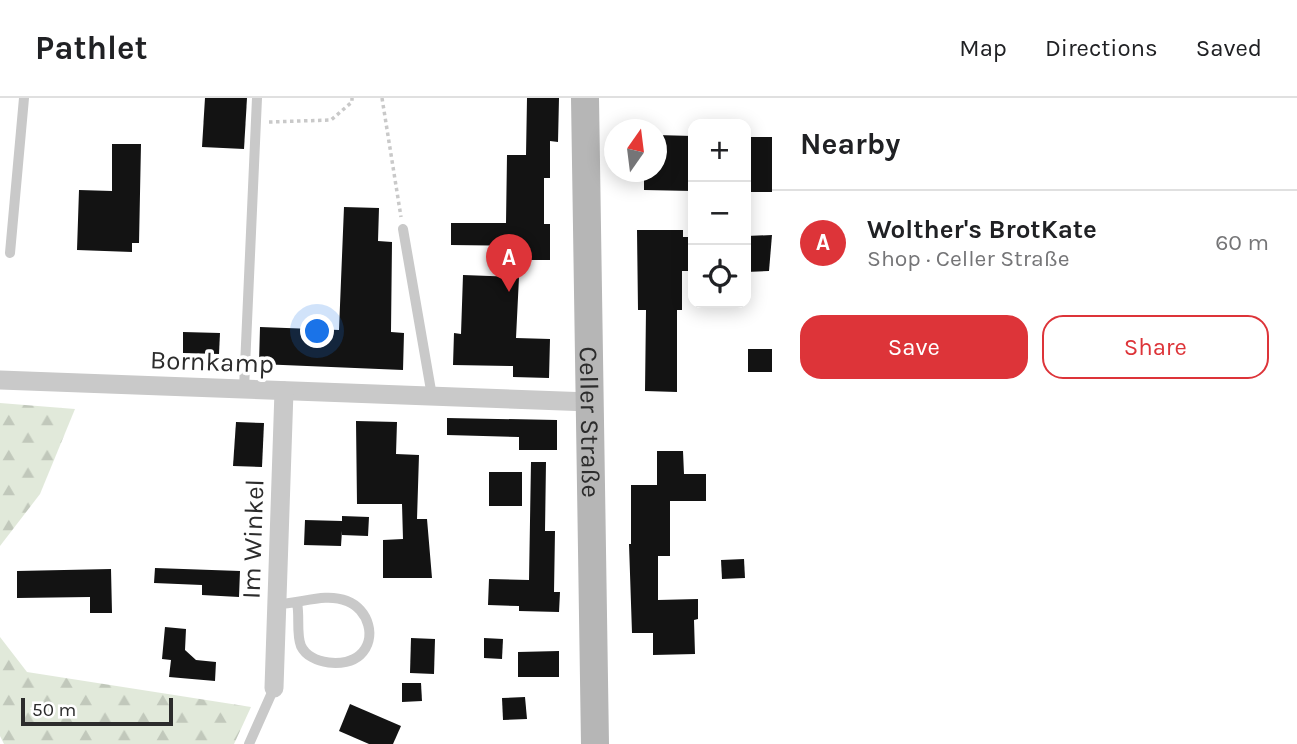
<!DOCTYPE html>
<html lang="en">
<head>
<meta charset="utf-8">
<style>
	body { margin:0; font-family:Karla,sans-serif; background:#f6f6f6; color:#202124 }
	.controls { position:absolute; right:21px; top:21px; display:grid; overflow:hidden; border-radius:14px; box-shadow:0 4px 18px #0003 }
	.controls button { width:63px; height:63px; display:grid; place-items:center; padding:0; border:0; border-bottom:2px solid #e0e0e0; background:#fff; color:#202124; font:35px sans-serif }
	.compass { position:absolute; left:604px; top:21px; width:63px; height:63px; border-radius:50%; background:#fff; box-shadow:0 4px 18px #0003; rotate:14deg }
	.scale { position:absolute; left:21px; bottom:18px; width:152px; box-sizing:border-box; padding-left:7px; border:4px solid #2c2c2c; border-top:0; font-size:19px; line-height:24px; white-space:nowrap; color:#2c2c2c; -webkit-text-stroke:5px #fff; paint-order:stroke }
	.you { position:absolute; left:318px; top:234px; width:24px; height:24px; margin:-18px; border:5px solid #fff; border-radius:50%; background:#1a73e8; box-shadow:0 0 0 10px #1a73e833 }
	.badge { display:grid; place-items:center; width:46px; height:46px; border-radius:50%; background:#dd3439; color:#fff; font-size:23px; font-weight:700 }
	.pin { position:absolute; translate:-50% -58px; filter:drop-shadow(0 2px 4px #0008) }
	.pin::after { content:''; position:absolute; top:37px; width:24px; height:21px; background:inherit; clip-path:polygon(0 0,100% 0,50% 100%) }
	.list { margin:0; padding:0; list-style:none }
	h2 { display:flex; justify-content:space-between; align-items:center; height:91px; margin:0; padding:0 28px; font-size:30px }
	h2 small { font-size:23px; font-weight:400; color:#757577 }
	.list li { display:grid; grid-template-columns:46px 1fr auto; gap:21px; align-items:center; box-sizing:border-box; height:105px; padding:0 28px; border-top:2px solid #e0e0e0 }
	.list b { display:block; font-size:26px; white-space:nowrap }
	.list p { margin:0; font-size:23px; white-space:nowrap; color:#757577 }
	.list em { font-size:23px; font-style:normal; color:#757577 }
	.actions { display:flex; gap:14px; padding:21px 28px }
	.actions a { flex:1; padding:16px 0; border:2px solid #dd3439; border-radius:21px; text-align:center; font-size:24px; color:#dd3439 }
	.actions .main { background:#dd3439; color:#fff }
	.icon { flex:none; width:38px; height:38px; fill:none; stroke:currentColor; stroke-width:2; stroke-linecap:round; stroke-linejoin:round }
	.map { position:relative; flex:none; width:772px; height:646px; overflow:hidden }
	header { display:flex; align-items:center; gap:42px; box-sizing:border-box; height:98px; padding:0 35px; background:#fff; border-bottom:2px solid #e0e0e0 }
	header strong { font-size:33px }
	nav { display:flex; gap:38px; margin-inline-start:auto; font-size:24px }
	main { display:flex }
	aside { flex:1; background:#fff }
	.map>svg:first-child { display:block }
	.forest { fill:url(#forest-firs) }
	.building { fill:#131313 }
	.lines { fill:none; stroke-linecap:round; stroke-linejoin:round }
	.path { stroke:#c9c9c9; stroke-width:3.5; stroke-dasharray:3.5 3.5; stroke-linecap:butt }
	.lane { stroke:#c9c9c9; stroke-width:10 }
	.street { stroke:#c9c9c9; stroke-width:19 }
	.secondary { stroke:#b6b6b6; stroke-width:28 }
	.labels { text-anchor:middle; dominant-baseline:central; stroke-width:7; stroke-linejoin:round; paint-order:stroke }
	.street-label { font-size:26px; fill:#2c2c2c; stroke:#fff }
</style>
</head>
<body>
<header>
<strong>Pathlet</strong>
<nav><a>Map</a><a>Directions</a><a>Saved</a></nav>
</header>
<main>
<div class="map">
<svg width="772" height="646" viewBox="0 0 772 646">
	<defs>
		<pattern id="forest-firs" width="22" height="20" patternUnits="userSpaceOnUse" patternTransform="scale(1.75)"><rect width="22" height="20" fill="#e1e9da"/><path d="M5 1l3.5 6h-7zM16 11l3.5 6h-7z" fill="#c1c8bb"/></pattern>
	</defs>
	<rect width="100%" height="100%" fill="#fff"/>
	<!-- forest -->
	<g class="forest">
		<path d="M0,305l75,6 -35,85 -40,52z"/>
		<path d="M0,539l27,35 224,35 -17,37h-230l-4,-8z"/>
	</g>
	<!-- building -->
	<g class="building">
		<path d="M205,0h42l-3,51 -42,-2z"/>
		<path d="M527,0h32l-1,44 -8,-1v37h-6v46h6v36h-27v-14l-72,-1v-22h55l1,-68h19z"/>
		<path d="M656,37l37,1v55l-49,-1v-18h12z"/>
		<rect x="746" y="39" width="26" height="55"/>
		<path d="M112,46h29l-2,99h-7v9l-55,-2 2,-60 33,1z"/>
		<path d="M344,109l35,1 -1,33 14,1 -1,90 13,1 -1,37 -144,-6 1,-37 79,3z"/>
		<path d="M637,132h46v7h10v34h-11v39h-5v82l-32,-1 1,-81h-8z"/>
		<path d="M772,137l-3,36 -23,1v-36z"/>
		<path d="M463,177l56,2 -3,61 34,1 -1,39 -36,-1v-11l-60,-1 1,-32 7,1z"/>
		<path d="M183,234l37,1 -1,21 -36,-1z"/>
		<rect x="748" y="251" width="24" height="23"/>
		<path d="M447,320l110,2v30h-38v-13l-72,-2z"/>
		<path d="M356,323l41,1 -1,32 23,1 -2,64h10l5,59h-49v-38l20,-1 -1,-35h-45z"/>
		<path d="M236,324l28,1 -2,44 -29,-1z"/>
		<path d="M657,353h26l1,23h22v27h-36v55h-12v44l40,-1v20l-4,1 1,34 -42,1v-22h-21l-3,-89h2v-59h26z"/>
		<path d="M531,364h15l-1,69h10l-1,61h6l-1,20 -40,-1v-5l-31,-1 1,-26 40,1z"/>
		<rect x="489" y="374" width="33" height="34"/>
		<path d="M342,418l27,1 -1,19 -26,-1v-4l-1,15 -37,-1 1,-25 37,1z"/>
		<path d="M744,461l1,19 -23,1 -1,-19z"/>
		<path d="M155,470l85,3 -1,26 -37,-2v-10l-48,-2z"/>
		<path d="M111,471l1,44h-22v-16l-73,1v-27z"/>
		<path d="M165,529l21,2 -1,21 11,10 20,2 -1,19 -46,-4 2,-17 -9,-1z"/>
		<path d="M411,540l24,1 -1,35 -24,-1z"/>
		<path d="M484,540l19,1 -1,20 -18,-1z"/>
		<path d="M559,553v26h-41v-25z"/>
		<path d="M402,585h19l1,18 -20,1z"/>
		<path d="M525,599l2,22 -24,1 -1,-22z"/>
		<path d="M350,606l51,22 -8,18h-24l-30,-13z"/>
	</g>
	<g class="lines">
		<!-- path -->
		<g class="path">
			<path d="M382,0l19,119"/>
			<path d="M269,24l62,-2 21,-18v-4"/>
		</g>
		<!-- lane -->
		<g class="lane">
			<path d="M403,131l29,167"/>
			<path d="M10,155l14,-155"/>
			<path d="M244,291l13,-291"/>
			<path d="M277,506c23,0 48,-12 70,-3 21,8 31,37 13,54 -14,13 -50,10 -59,-9 -5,-12 -1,-30 -4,-43"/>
			<path d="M249,646l25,-56"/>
		</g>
		<!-- street -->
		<g class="street">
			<path d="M0,282l590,22"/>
			<path d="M274,590l10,-297"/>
		</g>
		<!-- secondary -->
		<path class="secondary" id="s1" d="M585,0l10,646"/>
	</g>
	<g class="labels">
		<!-- street labels -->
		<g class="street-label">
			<text transform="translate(212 264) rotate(2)">Bornkamp</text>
			<text stroke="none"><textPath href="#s1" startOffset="324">Celler Straße</textPath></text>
			<text transform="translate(253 441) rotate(-88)">Im Winkel</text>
		</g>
	</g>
</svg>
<div class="controls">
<button>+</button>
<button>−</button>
<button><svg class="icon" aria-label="locate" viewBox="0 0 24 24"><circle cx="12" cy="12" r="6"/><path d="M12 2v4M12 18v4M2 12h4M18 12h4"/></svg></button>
</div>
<svg class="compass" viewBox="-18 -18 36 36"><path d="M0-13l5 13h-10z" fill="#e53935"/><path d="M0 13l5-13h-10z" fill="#757577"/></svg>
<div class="scale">50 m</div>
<div class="you"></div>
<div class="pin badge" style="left:509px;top:194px">A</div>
</div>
<aside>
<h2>Nearby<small></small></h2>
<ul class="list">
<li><span class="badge">A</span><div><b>Wolther's BrotKate</b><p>Shop · Celler Straße</p></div><em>60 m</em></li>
</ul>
<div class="actions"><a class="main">Save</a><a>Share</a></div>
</aside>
</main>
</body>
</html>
